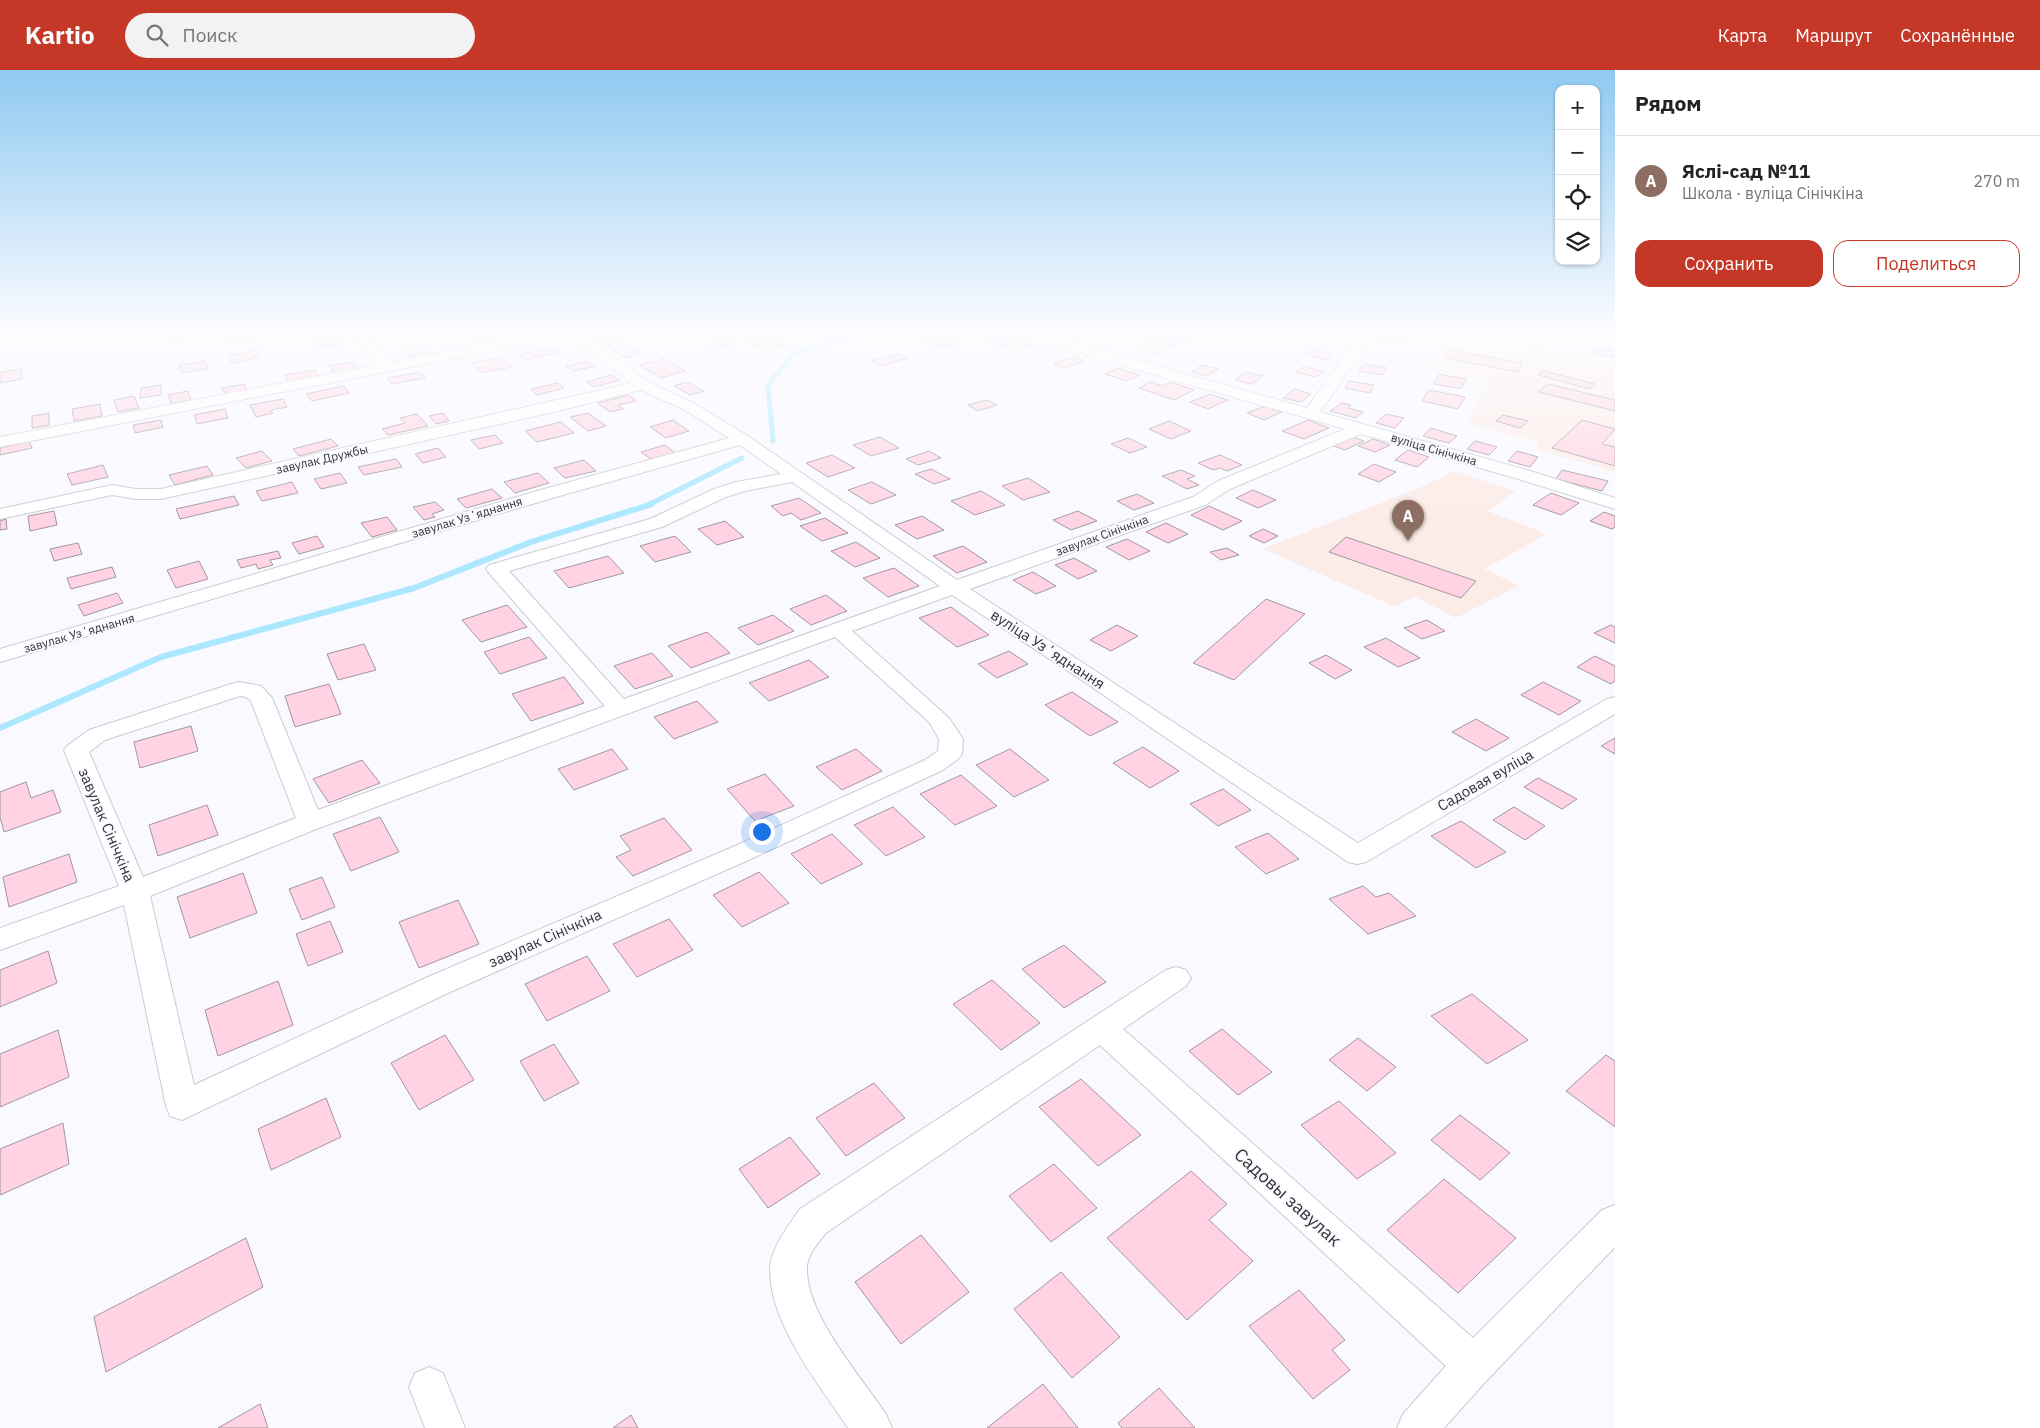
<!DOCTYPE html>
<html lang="ru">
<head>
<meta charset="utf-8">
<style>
	body { margin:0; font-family:"IBM Plex Sans",sans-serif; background:#f2f2f2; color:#222 }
	.controls { position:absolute; right:15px; top:15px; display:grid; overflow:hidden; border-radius:10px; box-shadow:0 1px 4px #0004 }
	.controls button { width:45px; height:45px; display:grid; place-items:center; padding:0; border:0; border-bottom:1px solid #e0e0e0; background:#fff; color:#222; font:25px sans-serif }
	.you { position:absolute; left:761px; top:761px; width:18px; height:18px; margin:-12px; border:4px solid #fff; border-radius:50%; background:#1a73e8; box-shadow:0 0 0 8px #1a73e833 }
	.badge { display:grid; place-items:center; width:32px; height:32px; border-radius:50%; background:#c53827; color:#fff; font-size:16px; font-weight:700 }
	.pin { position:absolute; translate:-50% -41px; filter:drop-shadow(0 1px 2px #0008) }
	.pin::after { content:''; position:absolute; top:26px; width:18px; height:15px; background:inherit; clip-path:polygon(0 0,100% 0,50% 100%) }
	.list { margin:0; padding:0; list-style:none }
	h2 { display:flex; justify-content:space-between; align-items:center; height:65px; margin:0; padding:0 20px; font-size:21px }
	h2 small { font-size:16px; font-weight:400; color:#767676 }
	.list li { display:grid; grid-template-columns:32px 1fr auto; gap:15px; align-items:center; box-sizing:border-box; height:90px; padding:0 20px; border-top:1px solid #e0e0e0 }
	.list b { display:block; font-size:19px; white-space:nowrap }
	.list p { margin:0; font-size:16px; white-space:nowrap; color:#767676 }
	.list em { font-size:16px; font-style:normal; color:#767676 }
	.actions { display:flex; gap:10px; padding:15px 20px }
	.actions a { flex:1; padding:11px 0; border:1px solid #c53827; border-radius:15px; text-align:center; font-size:18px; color:#c53827 }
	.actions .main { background:#c53827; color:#fff }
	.icon { flex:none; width:28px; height:28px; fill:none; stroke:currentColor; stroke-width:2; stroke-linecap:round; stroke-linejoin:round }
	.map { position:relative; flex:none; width:1615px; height:1358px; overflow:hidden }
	header { display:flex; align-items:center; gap:30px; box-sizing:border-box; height:70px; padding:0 25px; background:#c53827; color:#fff }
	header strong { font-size:24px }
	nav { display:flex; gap:28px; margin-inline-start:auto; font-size:18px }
	.search { width:350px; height:45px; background:#f2f2f2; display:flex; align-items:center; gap:12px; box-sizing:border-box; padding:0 18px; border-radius:28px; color:#767676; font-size:19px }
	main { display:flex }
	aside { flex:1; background:#fff }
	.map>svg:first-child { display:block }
	.education { fill:#fcece7 }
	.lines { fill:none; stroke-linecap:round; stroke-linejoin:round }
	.stream-far1 { stroke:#abe8fe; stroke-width:5 }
	.stream { stroke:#abe8fe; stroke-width:6 }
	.building { fill:#ffd3e4; stroke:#a0989b }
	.minor-casing { stroke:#cacbd1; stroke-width:2 }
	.minor { fill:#fff; fill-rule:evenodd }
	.labels { text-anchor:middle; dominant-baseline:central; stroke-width:4; stroke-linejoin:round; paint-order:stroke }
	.far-street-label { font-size:12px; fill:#343437; stroke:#f9f9ff }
	.street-label { font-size:15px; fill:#343437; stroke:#f9f9ff }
	.near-street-label { font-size:18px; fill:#343437; stroke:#f9f9ff }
</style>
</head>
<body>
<header>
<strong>Kartio</strong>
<div class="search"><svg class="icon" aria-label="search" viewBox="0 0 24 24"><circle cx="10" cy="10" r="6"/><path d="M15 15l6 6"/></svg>Поиск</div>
<nav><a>Карта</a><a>Маршрут</a><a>Сохранённые</a></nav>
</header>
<main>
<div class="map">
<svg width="1615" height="1358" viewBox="0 0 1615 1358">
	<rect width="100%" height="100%" fill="#f9f9ff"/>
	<!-- education -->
	<g class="education">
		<path d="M1459,263l156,29v110l-77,-22 -1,-9 -68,-17 16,-43 -53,-10 6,-15z"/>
		<path d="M1454,401l62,20 -29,20 60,23 -63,35 35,17 -63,32 -41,-21 -21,9 -131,-57 158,-62z"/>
	</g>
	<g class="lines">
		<!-- stream-far1 -->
		<g class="stream-far1">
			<path d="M773,371l-5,-56 26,-31 72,-22"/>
			<path d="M648,435l94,-47"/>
		</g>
		<!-- stream -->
		<path class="stream" d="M0,658l161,-71 253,-69 117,-46 121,-38"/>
	</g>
	<!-- building -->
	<g class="building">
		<path d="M118,262h23l1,2 -23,3z"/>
		<path d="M164,262h24l3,4 -23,4z"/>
		<path d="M433,262h23l1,2 -21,3z"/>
		<path d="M480,262h11l6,6 -21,4 -7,-8z"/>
		<path d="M1170,262h29l-43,22 -20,-5z"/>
		<path d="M1382,262h28l-6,10 -25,-4z"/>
		<path d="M995,263l38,12 -14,6 -38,-12z"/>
		<path d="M609,264l14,8 -17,4 -13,-8z"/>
		<path d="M939,264l8,3 -20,7 -8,-3z"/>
		<path d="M248,265l4,5 -22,4 -3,-5z"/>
		<path d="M765,265l21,9 -20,6 -21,-9z"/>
		<path d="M338,266l6,7 -25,4 -5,-5z"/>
		<path d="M952,269l9,4 -18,5 -9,-3z"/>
		<path d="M724,271l8,3 -14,5 -8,-3z"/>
		<path d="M420,274l5,9 -17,3 -6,-9z"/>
		<path d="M629,276l12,8 -16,4 -13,-8z"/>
		<path d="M551,278l7,4 -31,8 -7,-5z"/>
		<path d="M1313,279l19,5 -7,6 -21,-6z"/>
		<path d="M1595,279l20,3v5l-21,-3z"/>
		<path d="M1449,280l73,13 -4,9 -73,-14z"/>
		<path d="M256,281l5,6 -29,6 -4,-7z"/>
		<path d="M899,284l9,4 -28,8 -9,-5z"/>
		<path d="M501,287l11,10 -31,6 -10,-10z"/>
		<path d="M1074,287l11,4 -21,7 -10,-4z"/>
		<path d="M664,289l22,12 -25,7 -22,-13z"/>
		<path d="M205,291l3,8 -26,4 -3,-8z"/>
		<path d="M588,291l8,5 -22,5 -8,-5z"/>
		<path d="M353,292l4,8 -23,4 -4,-8z"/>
		<path d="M1363,294l24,4 -4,7 -24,-4z"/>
		<path d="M1203,295l16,4 -12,7 -16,-4z"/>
		<path d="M1305,296l19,6 -8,5 -21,-5z"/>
		<path d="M1118,298l22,7 -13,6 -22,-7z"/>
		<path d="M22,299v10l-22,4v-11z"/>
		<path d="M315,300l4,7 -31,5 -3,-7z"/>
		<path d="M1543,301l52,13 -5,5 -52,-14z"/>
		<path d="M420,302l5,6 -33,6 -4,-6z"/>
		<path d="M1246,302l17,4 -11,8 -17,-4z"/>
		<path d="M1439,304l27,5 -5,10 -27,-5z"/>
		<path d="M611,305l9,5 -25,7 -9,-5z"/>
		<path d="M1349,311l25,4 -4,8 -25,-5z"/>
		<path d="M688,312l16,9 -14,4 -16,-9z"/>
		<path d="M1151,312l12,4 8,-4 23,8 -20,10 -35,-12z"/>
		<path d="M558,313l6,5 -27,7 -6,-6z"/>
		<path d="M244,314l4,7 -22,4 -4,-7z"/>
		<path d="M1548,314l67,16v11l-77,-19z"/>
		<path d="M161,315v10l-21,3 1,-10z"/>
		<path d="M344,316l5,7 -37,8 -6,-7z"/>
		<path d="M1294,319l17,5 -10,8 -18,-4z"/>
		<path d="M1429,320l36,7 -7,12 -36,-8z"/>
		<path d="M188,321l3,9 -19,4 -4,-9z"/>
		<path d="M1210,324l18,6 -20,9 -18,-7z"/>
		<path d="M629,325l7,6 -18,4 5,4 -13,3 -12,-9z"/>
		<path d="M134,326l5,12 -21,4 -4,-12z"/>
		<path d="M283,329l4,8 -16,3 2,3 -17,4 -6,-12z"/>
		<path d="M987,330l10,5 -19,6 -10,-6z"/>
		<path d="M1342,333l9,2 -3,3 15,4 -7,6 -26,-7z"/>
		<path d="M100,334l2,12 -28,5 -2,-12z"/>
		<path d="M1265,336l17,6 -18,8 -17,-7z"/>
		<path d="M225,339l3,9 -31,6 -3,-9z"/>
		<path d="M49,343v12l-17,3v-12z"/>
		<path d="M443,343l6,8 -13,3 -7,-8z"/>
		<path d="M588,343l18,13 -18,5 -18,-14z"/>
		<path d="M417,344l11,12 -40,9 -6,-6 23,-6 -5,-5z"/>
		<path d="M1386,344l18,4 -9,10 -19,-5z"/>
		<path d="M1503,345l25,6 -8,7 -24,-7z"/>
		<path d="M161,350l2,7 -28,6 -2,-8z"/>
		<path d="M673,350l16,11 -23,7 -16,-11z"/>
		<path d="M1308,350l21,8 -25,11 -22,-8z"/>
		<path d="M1582,350l33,9 -13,15 13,3v19l-63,-18z"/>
		<path d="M1169,351l22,10 -20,8 -22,-10z"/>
		<path d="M561,352l13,11 -37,9 -12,-11z"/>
		<path d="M1431,358l26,8 -8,7 -26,-7z"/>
		<path d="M495,365l8,8 -24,6 -8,-9z"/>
		<path d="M1350,366l14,5 -19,9 -14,-5z"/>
		<path d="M880,367l19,11 -28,8 -18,-11z"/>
		<path d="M1128,368l19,9 -17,6 -19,-9z"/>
		<path d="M331,369l7,7 -39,10 -6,-7z"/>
		<path d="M1373,369l17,6 -15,7 -17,-6z"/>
		<path d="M29,371l3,7 -32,7v-7z"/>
		<path d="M1475,371l22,6 -8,8 -22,-6z"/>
		<path d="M665,375l10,8 -24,6 -10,-7z"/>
		<path d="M438,378l8,9 -23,6 -8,-9z"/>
		<path d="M1408,380l21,7 -12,10 -22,-7z"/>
		<path d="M262,381l10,10 -26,7 -10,-10z"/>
		<path d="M929,381l12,7 -23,7 -12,-6z"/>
		<path d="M1517,381l21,6 -8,10 -22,-6z"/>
		<path d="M832,385l23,13 -27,9 -22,-14z"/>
		<path d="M1220,385l22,10 -15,6 -7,-3 -7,2 -15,-7z"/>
		<path d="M396,389l6,8 -38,8 -6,-8z"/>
		<path d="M584,390l12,11 -31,7 -11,-10z"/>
		<path d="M1374,394l22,8 -17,10 -21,-8z"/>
		<path d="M103,395l5,12 -36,8 -5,-11z"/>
		<path d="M207,396l6,9 -38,10 -6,-10z"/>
		<path d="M931,399l19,10 -16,5 -19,-10z"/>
		<path d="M1181,400l14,6 -8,3 12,6 -12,4 -25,-13z"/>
		<path d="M1562,400l46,11 -6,10 -46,-12z"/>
		<path d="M340,403l7,10 -26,6 -7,-10z"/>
		<path d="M538,403l11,10 -34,10 -11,-11z"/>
		<path d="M1028,408l22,14 -27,8 -21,-14z"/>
		<path d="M292,412l6,11 -36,8 -6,-10z"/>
		<path d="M872,412l24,13 -25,9 -23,-14z"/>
		<path d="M492,419l10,9 -36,10 -9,-9z"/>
		<path d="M1253,420l23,10 -18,8 -22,-10z"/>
		<path d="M981,421l24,14 -30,10 -24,-14z"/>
		<path d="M1551,423l28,10 -18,12 -28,-10z"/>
		<path d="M1137,424l17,9 -20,7 -17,-9z"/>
		<path d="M234,426l5,9 -59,14 -4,-10z"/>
		<path d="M799,428l22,15 -20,7 -10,-7 -8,3 -12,-10z"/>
		<path d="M435,432l9,8 -12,4 3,3 -11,3 -11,-13z"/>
		<path d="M1209,436l33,15 -19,9 -32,-15z"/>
		<path d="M54,441l3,14 -27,6 -2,-15z"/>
		<path d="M1078,441l19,10 -26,9 -18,-10z"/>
		<path d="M1604,442l11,4v11l-3,2 -22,-8z"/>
		<path d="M922,446l22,14 -27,9 -22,-14z"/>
		<path d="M387,447l10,13 -25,7 -11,-14z"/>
		<path d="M825,448l23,15 -26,8 -22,-15z"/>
		<path d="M6,449l1,10 -7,1v-9z"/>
		<path d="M725,451l19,16 -27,8 -19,-16z"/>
		<path d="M1166,453l22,11 -20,9 -22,-11z"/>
		<path d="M1263,459l15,7 -14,7 -15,-7z"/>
		<path d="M317,466l7,11 -25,7 -7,-11z"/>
		<path d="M675,466l16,16 -36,10 -15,-16z"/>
		<path d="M1346,467l130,44 -15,17 -132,-46z"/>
		<path d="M1127,469l23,12 -21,9 -23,-13z"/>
		<path d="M856,472l24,16 -25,9 -24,-16z"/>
		<path d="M78,473l4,11 -28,7 -4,-12z"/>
		<path d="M963,476l24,16 -30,11 -24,-17z"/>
		<path d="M1227,478l12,7 -18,5 -11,-8z"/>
		<path d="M278,481l3,7 -11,2 3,5 -15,4 -2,-5 -15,4 -4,-8z"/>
		<path d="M608,486l16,17 -55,15 -15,-17z"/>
		<path d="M1074,488l23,13 -19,8 -23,-14z"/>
		<path d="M199,491l9,18 -32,9 -9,-18z"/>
		<path d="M112,497l4,10 -45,12 -4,-11z"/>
		<path d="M894,498l25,18 -31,11 -25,-19z"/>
		<path d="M1033,502l23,14 -20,8 -23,-14z"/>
		<path d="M117,523l6,10 -39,13 -6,-11z"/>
		<path d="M826,525l21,16 -36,14 -21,-16z"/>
		<path d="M1266,529l39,15 -71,66 -41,-17z"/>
		<path d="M507,535l20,22 -46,15 -19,-22z"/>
		<path d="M951,537l38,28 -32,12 -38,-29z"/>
		<path d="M773,545l21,16 -36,14 -20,-17z"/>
		<path d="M1427,550l18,11 -23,8 -18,-11z"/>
		<path d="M1117,555l21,11 -27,15 -21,-11z"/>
		<path d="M1611,555l4,2v16l-21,-10z"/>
		<path d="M707,562l23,21 -39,15 -23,-22z"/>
		<path d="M529,567l18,21 -47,16 -16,-22z"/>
		<path d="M1386,568l34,20 -22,9 -34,-20z"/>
		<path d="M364,574l12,26 -38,10 -11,-26z"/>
		<path d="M1009,581l19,13 -31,14 -19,-14z"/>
		<path d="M652,583l21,23 -38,13 -21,-23z"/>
		<path d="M1326,585l26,15 -17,9 -26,-16z"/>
		<path d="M1595,586l20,10v15l-4,3 -34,-17z"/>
		<path d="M809,590l20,17 -60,24 -20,-18z"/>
		<path d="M564,607l20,26 -53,18 -19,-27z"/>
		<path d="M1543,612l38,19 -22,14 -38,-20z"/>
		<path d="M329,614l12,30 -46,13 -10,-31z"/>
		<path d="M1072,622l46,30 -28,14 -45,-31z"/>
		<path d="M697,631l21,21 -44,17 -20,-22z"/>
		<path d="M1476,649l33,19 -23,13 -34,-19z"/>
		<path d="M191,656l7,25 -58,17 -6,-26z"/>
		<path d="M1615,668v16l-14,-8z"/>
		<path d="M1143,677l36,24 -29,17 -37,-25z"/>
		<path d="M612,679l16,20 -54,21 -16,-21z"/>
		<path d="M856,679l26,22 -40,19 -26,-23z"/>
		<path d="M1010,679l39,31 -35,17 -38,-32z"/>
		<path d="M362,690l18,23 -51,20 -16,-24z"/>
		<path d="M765,704l29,32 -39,15 -28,-32z"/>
		<path d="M961,705l36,31 -42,19 -35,-31z"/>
		<path d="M1538,708l39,21 -15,10 -38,-22z"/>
		<path d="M26,712l5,16 22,-8 8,22 -57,20 -4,-15v-25z"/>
		<path d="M1223,719l28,21 -33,16 -28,-22z"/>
		<path d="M207,735l11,30 -60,21 -9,-31z"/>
		<path d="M893,737l32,30 -39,19 -32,-31z"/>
		<path d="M1514,737l31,19 -20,14 -32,-20z"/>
		<path d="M380,747l19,35 -48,19 -18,-37z"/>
		<path d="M664,748l28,32 -59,26 -17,-19 15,-7 -11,-14z"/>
		<path d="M1461,751l45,31 -30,16 -45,-32z"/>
		<path d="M1268,763l31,26 -33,15 -31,-27z"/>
		<path d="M832,764l31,30 -42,20 -30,-30z"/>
		<path d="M69,784l8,28 -68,25 -6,-30z"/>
		<path d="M759,802l30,31 -47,24 -29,-32z"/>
		<path d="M243,803l14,40 -67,25 -13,-41z"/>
		<path d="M322,807l13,30 -33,13 -13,-31z"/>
		<path d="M1363,816l13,11 13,-4 27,23 -48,18 -39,-35z"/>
		<path d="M458,830l21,44 -60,24 -20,-46z"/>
		<path d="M669,849l24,31 -56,27 -24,-33z"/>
		<path d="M330,851l13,31 -35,14 -12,-32z"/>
		<path d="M1064,875l42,37 -42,26 -42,-39z"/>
		<path d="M48,881l9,32 -57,24v-37z"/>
		<path d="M587,886l23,35 -63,30 -22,-37z"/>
		<path d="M992,910l48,43 -39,27 -48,-46z"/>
		<path d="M278,911l15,44 -75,31 -13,-46z"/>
		<path d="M1472,924l56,46 -41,24 -56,-48z"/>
		<path d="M1222,959l50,43 -34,23 -49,-44z"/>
		<path d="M58,960l11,47 -69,30v-53z"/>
		<path d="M445,965l29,45 -55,30 -28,-47z"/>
		<path d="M1358,968l38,29 -29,24 -38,-31z"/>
		<path d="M554,974l25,39 -35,18 -24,-40z"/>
		<path d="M1606,985l9,6v66l-49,-36z"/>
		<path d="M1081,1009l60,56 -43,31 -59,-59z"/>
		<path d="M874,1013l31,35 -59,38 -30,-38z"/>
		<path d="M326,1028l15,39 -70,33 -13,-41z"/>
		<path d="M1339,1031l57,52 -39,26 -56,-54z"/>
		<path d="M1460,1045l50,38 -30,27 -49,-40z"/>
		<path d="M63,1053l6,41 -69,31v-46z"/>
		<path d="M790,1067l30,37 -52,34 -29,-39z"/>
		<path d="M1054,1094l43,44 -46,34 -42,-46z"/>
		<path d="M1191,1101l36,33 -18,16 44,41 -66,59 -80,-82z"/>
		<path d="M1444,1109l72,59 -58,55 -71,-63z"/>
		<path d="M921,1165l48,57 -68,52 -46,-62z"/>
		<path d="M246,1168l17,49 -157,85 -12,-55z"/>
		<path d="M1061,1202l59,65 -48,41 -58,-69z"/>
		<path d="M1299,1220l46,50 -13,10 18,20 -37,29 -64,-73z"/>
		<path d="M1043,1314l35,44h-91z"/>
		<path d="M1159,1318l36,40h-73l-4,-5z"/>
		<path d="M260,1334l8,24h-50z"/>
		<path d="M631,1345l7,13h-25z"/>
	</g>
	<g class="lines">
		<defs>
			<g id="minor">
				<path d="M349,262h14l29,30 157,-30h32l67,50 47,22 53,32 209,144 236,-83 25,-16 127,-52 -329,-94 -2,-3h22l271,76 55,-76h14l-56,80 207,58 88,28v11l-100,-31 -154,-44 -131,55 -25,16 -235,84 388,254 249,-144 8,-2v17l-249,148 -9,2 -9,-2 -271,-185 -125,-82 -100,36 97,87 14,21 -1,15 -4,5 -15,11 -190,88 -305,135 -266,127 -12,-4 -4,-10 -42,-201 -124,45v-22l119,-42 -55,-136 4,-5 21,-15 142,-46 8,-2 22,4 11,12 46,112 287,-104 -116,-133 -3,-4 3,-4 161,-46 64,-30 22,-7 45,-8 -41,-29 -191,54 -549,163v-13l537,-158 192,-53 -44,-28 -44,-20 -87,22 -393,87h-25l-24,-4 -112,24v-10l112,-24 24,4h25l471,-106 -63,-47 -569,111v-10l378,-72zM792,412l148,104 -316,113 -115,-128 153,-44 64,-30 19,-6zM835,567l94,85 10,17 -1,12 -13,9 -190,86 -307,131 -234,108 -44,-189 169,-68zM240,626l6,1 5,4 45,117 -153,59 -54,-125 16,-12z"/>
				<path d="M1176,897l10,3 5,8 -5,8 -63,43 350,309 129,-128 13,-5v42l-127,132 -44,49h-47l6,-14 43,-48 -346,-321 -274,188c-8,10 -20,23 -19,37 0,45 54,107 79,144l6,14h-44c-29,-44 -77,-102 -78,-157 -1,-21 19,-46 30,-62l366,-239z"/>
				<path d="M429,1297l14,6 22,55h-40l-16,-41 6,-14z"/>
			</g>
		</defs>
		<!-- minor casing -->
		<use href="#minor" class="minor-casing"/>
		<!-- minor -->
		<use href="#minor" class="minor"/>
	</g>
	<!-- sky -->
	<linearGradient id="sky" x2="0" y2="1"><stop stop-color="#8fc9f1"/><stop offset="0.58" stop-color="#fcfcff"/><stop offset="1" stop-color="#fcfcff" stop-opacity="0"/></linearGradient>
	<rect width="1615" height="452" fill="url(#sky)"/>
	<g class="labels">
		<!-- far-street labels -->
		<g class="far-street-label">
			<text transform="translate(1434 379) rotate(16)">вуліца Сінічкіна</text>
			<text transform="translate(322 389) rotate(-13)">завулак Дружбы</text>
			<text transform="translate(467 447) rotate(-17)">завулак Узʼяднання</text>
			<text transform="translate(1102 465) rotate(-20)">завулак Сінічкіна</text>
			<text transform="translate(79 563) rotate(-16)">завулак Узʼяднання</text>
		</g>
		<!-- street labels -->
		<g class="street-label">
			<text transform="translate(1048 579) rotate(33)">вуліца Узʼяднання</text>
			<text transform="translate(1485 710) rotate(-30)">Садовая вуліца</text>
			<text transform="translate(107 755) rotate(67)">завулак Сінічкіна</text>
			<text transform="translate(545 868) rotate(-24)">завулак Сінічкіна</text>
		</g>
		<!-- near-street labels -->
		<g class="near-street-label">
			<text transform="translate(1288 1127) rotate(42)">Садовы завулак</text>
		</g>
	</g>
</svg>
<div class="controls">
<button>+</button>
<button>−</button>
<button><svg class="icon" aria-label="locate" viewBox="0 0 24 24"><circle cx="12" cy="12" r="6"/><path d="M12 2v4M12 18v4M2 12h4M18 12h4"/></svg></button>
<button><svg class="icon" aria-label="layers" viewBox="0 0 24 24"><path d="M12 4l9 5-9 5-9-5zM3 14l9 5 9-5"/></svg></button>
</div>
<div class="you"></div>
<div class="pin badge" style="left:1408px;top:471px;background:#8d6e63">A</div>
</div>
<aside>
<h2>Рядом<small></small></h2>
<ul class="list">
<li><span class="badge" style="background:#8d6e63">A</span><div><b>Яслі-сад №11</b><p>Школа · вуліца Сінічкіна</p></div><em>270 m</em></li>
</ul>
<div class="actions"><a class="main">Сохранить</a><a>Поделиться</a></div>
</aside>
</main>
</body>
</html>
